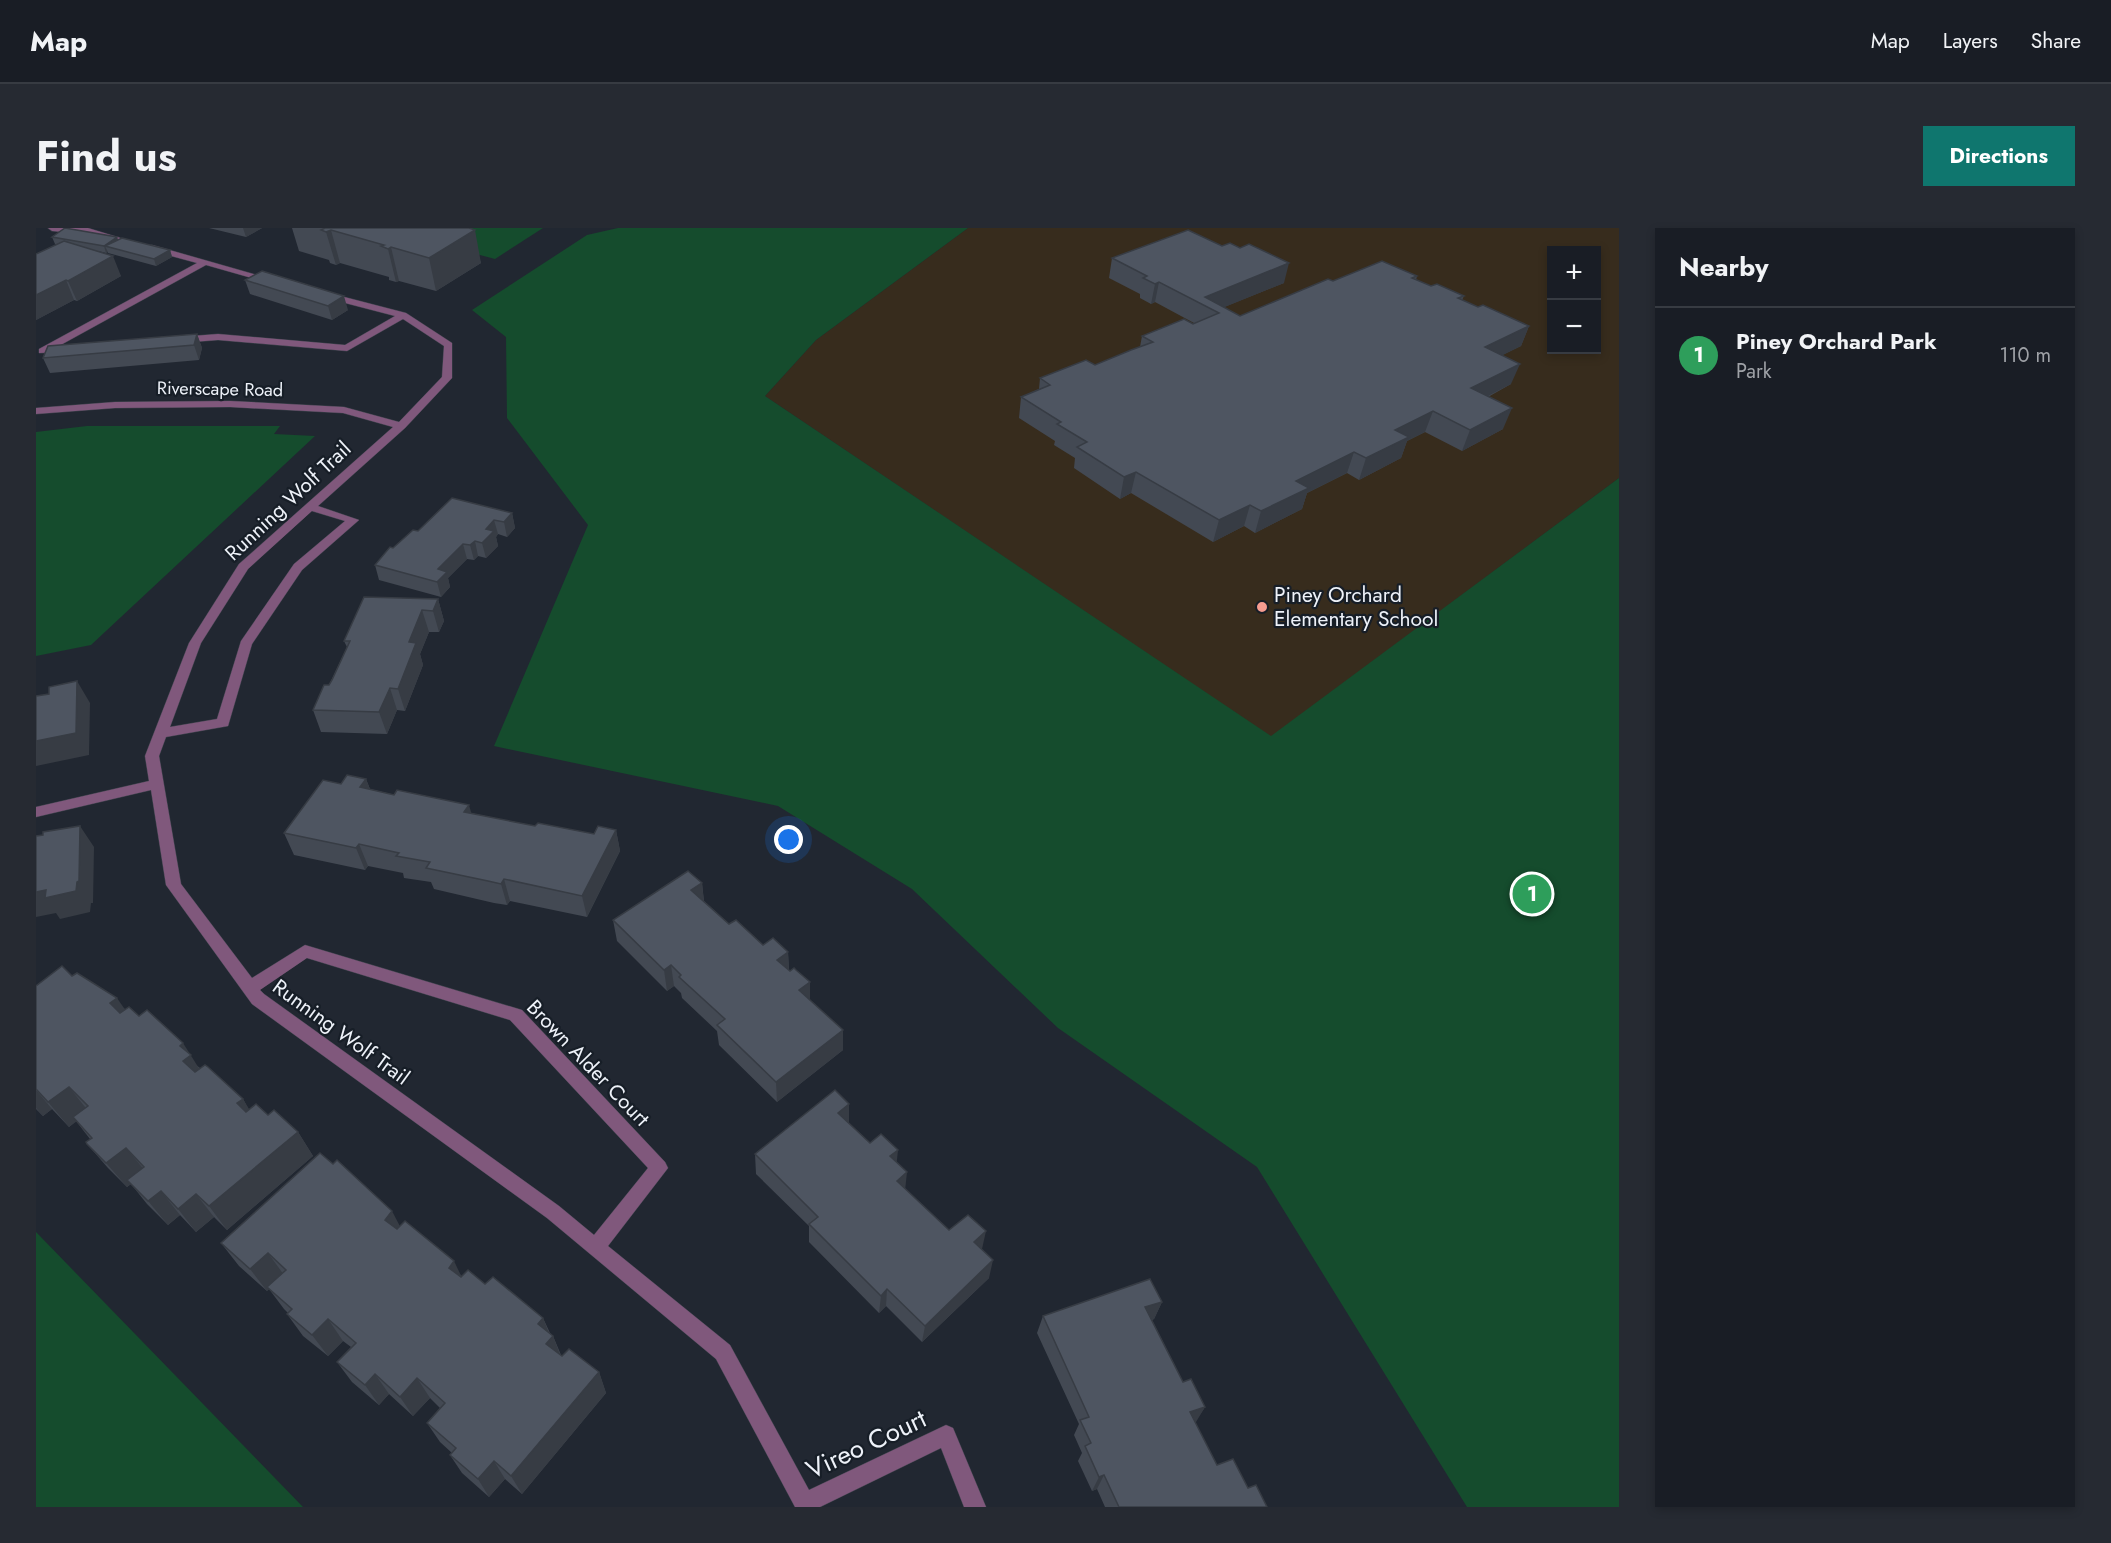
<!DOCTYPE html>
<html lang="en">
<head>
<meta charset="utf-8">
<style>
	body { margin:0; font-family:Jost,sans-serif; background:#262a32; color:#f1f3f6 }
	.controls { position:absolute; right:18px; top:18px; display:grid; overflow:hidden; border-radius:0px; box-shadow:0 3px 9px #0003 }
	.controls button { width:54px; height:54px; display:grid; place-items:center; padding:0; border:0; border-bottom:2px solid #373b42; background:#191d25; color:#f1f3f6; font:30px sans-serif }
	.you { position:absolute; left:753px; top:612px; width:21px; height:21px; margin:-15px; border:4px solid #fff; border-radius:50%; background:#1a73e8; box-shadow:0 0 0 9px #1a73e833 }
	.badge { display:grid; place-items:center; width:39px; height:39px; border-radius:50%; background:#0f766e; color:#fff; font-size:20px; font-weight:700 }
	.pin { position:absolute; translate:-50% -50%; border:3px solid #fff; box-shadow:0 2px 6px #0006 }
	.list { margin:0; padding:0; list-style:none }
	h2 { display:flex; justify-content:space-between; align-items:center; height:78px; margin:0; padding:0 24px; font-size:26px }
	h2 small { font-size:20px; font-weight:400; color:#9fa2a7 }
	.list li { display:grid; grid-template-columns:39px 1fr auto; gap:18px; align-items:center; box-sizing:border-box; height:96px; padding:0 24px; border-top:2px solid #373b42 }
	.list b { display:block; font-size:22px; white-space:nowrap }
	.list p { margin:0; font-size:20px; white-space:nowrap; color:#9fa2a7 }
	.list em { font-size:20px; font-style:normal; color:#9fa2a7 }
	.map { position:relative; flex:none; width:1583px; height:1279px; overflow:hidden; border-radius:0px }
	header { display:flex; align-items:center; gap:36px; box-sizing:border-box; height:84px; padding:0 30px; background:#191d25; border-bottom:2px solid #373b42 }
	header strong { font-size:28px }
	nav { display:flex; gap:33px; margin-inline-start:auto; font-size:21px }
	.intro { display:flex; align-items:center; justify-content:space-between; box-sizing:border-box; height:144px; padding:0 36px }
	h1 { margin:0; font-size:42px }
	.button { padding:15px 27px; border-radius:0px; background:#0f766e; color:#fff; font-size:21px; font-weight:700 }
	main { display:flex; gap:36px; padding:0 36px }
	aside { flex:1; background:#191d25; border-radius:0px; box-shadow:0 3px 9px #0003 }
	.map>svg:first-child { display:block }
	.education { fill:#372c1d; fill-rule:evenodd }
	.green { fill:#154c2d }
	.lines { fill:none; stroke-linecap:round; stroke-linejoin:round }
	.minor-casing { stroke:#3e434d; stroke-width:1 }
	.minor { fill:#80587c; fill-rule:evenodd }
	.wall { fill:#434953 }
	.shaded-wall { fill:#373c44 }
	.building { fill:#4e5561; stroke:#373c44; stroke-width:1.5 }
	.poi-dot { fill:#f59c90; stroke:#171e27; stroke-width:2 }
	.labels { text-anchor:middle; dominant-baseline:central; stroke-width:4.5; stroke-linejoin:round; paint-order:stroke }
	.far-street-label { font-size:18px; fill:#eef2f9; stroke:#171e27 }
	.street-label { font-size:21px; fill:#eef2f9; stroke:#171e27 }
	.poi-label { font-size:21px; fill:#eef2f9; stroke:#171e27; text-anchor:start }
	.near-street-label { font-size:26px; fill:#eef2f9; stroke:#171e27 }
</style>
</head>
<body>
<header>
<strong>Map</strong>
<nav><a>Map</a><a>Layers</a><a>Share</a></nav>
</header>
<div class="intro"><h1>Find us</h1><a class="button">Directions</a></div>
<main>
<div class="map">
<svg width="1583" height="1279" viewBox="0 0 1583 1279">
	<rect width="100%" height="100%" fill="#212731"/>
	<!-- education -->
	<path class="education" d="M932,0h651v250l-348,259 -506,-341 51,-56zM1516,22h44v100h-44z"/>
	<!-- green -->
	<g class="green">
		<path d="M343,0h164l-48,31z"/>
		<path d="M582,0h350l-152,112 -51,56 506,340 348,-258v1029h-152l-210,-340 -199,-139 -146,-139 -134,-83 -284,-60 94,-221 -81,-107 -1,-81 -34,-27 115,-75z"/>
		<path d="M51,198h193l-6,8 41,2 -224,209 -55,11v-224z"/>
		<path d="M0,1004l267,275h-267z"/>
	</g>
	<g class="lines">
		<defs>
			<g id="minor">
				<path d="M12,0h40l39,12 -4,3 -35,-9 -36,-3z"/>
				<path d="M116,17l126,36 -5,3 -67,-19 -149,82 12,1v4l-30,1v-4l158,-86 -48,-13v-4z"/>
				<path d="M289,64l81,21 46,30v35l-47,50 -87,78 41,14 -57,50 -50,74 -24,82 -62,11 -7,19 22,128 71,94 53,-33 217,65 143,152 3,6 -60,78 122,99 79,145 137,-65 7,3 33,79h-22l-23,-59 -121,59h-25l-79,-148 -169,-141 -295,-214 -86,-119 -15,-95 -115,27v-10l113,-26 -4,-25 44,-113 50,-79 154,-137 -50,-14 -113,-6 -115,1 -79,6v-6l79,-6 115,-1 114,6 55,15 43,-45 2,-31 -41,-27 -56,32 -129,-11 -39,3 -5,-3 5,-3 39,-3 127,11 50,-29 -73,-19v-4zM276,283l33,10 -51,43 -53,77 -24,78 -47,8 31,-84 47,-74zM271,730l203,62 138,148 -54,67 -35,-29 -295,-212 -4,-4z"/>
			</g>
		</defs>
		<!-- minor casing -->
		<use href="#minor" class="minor-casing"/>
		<!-- minor -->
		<use href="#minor" class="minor"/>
	</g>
	<!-- wall -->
	<g class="wall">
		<path d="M173,0h53l-16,9z"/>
		<path d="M256,0h177l12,35 -45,28 -37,-10 -3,1 -7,-2v-3l-49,-14 -4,2 -6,-2 -1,-3 -30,-9z"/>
		<path d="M16,9l66,3 52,10 2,7 -16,9 -48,-13v-1l-2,1 -8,-2 23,25 -44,25 -3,-1 -38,20 21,-76h-2z"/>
		<path d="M1076,30l172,25 -60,24 16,9 93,-35 84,-5 -1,4 15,6 33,10 -2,4 16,7 51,19 -8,20 -19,9 9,29 -23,13 15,32 -41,22 -37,-19 -18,9 -6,17 -42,22 -12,-7 -40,20 -5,16 -47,24 -11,-7 -31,16 -82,-49 -11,6 -46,-31 1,-10 -21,-13 1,-4 -36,-23 2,-21 18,-8 1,-11 55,-13 45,-18 2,-11 52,-13 -39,-21 -4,2 -11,-6v-4l-31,-16z"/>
		<path d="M209,52l103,30 -16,10 -82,-26z"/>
		<path d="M161,106l5,14 -3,12 -149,13 -7,-15z"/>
		<path d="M476,285l3,15 -8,9 -9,-3 -2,3 2,9 -12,12 -8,-2 -4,4 -7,-1 -19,19 2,9 -9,10 -62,-17 -4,-15 43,-34z"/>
		<path d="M402,371l6,22 -5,11h-10l-9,22 3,11 -18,46 -8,-1 -10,24 -66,-2 -8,-22 16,-25 18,-38 -3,-6z"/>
		<path d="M330,551l4,10 101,24 64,13 59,8 22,-4 4,21 -33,66 -77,-16 -3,4 -13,-2 -60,-14 -3,-7 -27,-4 -1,-5 -35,-7 -3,4 -71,-15 -10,-22 57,-49z"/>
		<path d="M666,655l2,18 25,23 34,21 25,7 1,18 21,30 33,30v20l-66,52 -58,-57 -2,-14 -35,-33 -1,-5 -7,-7 -7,5 -50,-50 -4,-21z"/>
		<path d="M36,748l53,33 75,59 43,31 6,11 19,5 30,17 15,24 -86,74 -13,-13 -18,15 -16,-17 -12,10 -21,-21 -16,-20 -4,3 -19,-19 -21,-24 3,-5 -14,-18 -7,6 -17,-18 -9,7 -7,-7v-123z"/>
		<path d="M813,895l21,20 27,20 8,26 44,41 33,20 7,28 -67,64 -36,-36 -7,7 -70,-71v-16l-53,-52 -1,-20z"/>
		<path d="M364,998l62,50 23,8 58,34 7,15 3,3 8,19 38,17 7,21 -84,101 -17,-15 -16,18 -27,-24 -12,-18 2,-2 -12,-11 -13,-19 13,-15 -10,-10 -17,18 -24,-22 -10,11 -27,-23 -15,-20 14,-15 -8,-6 -15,15 -25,-20 -16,-22 1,-1 -4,-4 -15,-20 -2,2 -28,-25 -18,-23z"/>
		<path d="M1126,1074l-8,17 -2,1 31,62 22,25 -10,15 22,43 31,23 19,19h-162l-8,-18 -5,2 -14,-30 4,-8 -8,-18 5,-11 -42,-91 6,-17z"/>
	</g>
	<!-- shaded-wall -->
	<g class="shaded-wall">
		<path d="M207,0h19l-16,9z"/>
		<path d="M295,2l9,33 -4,2 -10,-33z"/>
		<path d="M439,2l6,33 -45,28 -7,-33z"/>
		<path d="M81,9l3,7 -15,2 3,6 -2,1 -2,-7z"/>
		<path d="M355,19l8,34 -3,1 -8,-33z"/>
		<path d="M134,22l2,7 -16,9 -2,-7z"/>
		<path d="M77,28l8,20 -44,25 -9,-20z"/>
		<path d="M1253,35l-5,20 -69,28 -10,-14z"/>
		<path d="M30,52l8,20 -38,20v-25z"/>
		<path d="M1123,54l-4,20 -4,2 4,-20z"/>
		<path d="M308,68l4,14 -16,10 -4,-14z"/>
		<path d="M1493,98l-8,20 -44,22 8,-21z"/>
		<path d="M161,106l5,14 -3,12 -5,-15z"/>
		<path d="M1484,136l-9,20 -48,25 8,-21z"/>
		<path d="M1476,180l-9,21 -41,22 8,-21z"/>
		<path d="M1397,183l-8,21 -18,9 -6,17 -42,22 7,-22 29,-28z"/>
		<path d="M1318,224l-7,21 -40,20 -5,16 -47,24 6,-22 35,-30z"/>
		<path d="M1100,244l-5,21 -11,6 4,-22z"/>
		<path d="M1214,277l-6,21 -31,16 6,-22z"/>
		<path d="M476,285l3,15 -8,9 -3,-15z"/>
		<path d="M458,292l4,14 -2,3 2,9 -12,12 -4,-15 4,-14z"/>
		<path d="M439,313l3,15 -4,4 -4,-15z"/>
		<path d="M427,316l4,15 -19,19 2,9 -9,10 -4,-15 1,-13z"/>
		<path d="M402,371l6,22 -5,11 -6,-21z"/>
		<path d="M386,382l7,22 -9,22 3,11 -18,46 -7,-22 11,-47z"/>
		<path d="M41,453l13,22 -1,52 -53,11v-25z"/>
		<path d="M354,460l7,22 -10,24 -8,-22z"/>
		<path d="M330,551l8,21 -14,-13z"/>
		<path d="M433,577l6,21 -11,-14z"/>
		<path d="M44,598l14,21 -1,56h-2l-1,9 -30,7 -4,-6 -20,4v-25z"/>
		<path d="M580,602l4,21 -33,66 -5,-21z"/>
		<path d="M323,616l9,22 -3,4 -9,-22z"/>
		<path d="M468,651l6,22 -3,4 -6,-21z"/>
		<path d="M666,655l2,21 -13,-14z"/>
		<path d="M752,724l1,21 -12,-13z"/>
		<path d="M635,737l3,21 -7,5 -3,-21z"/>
		<path d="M774,754v21l-11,-13z"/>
		<path d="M81,770l18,26 -7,5 -18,-26z"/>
		<path d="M807,802v20l-66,52 -1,-20z"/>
		<path d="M147,815l24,38 -7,5 -17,-25 -3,-15z"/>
		<path d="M33,859l20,25 -20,15 -21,-25z"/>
		<path d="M0,862l16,19 -9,7 -7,-8z"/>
		<path d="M207,871l15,25 -21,-21z"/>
		<path d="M813,876v19l-11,10v-20z"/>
		<path d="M262,904l15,24 -86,74 -18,-24z"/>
		<path d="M90,920l20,24 -19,15 -21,-24z"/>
		<path d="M862,922l-2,19 -6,-13z"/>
		<path d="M871,944l-2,19 -8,-10z"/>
		<path d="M125,963l19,24 -12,10 -20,-24z"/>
		<path d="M160,966l18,23 -18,15 -18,-23z"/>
		<path d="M356,983l12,23 -19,-14z"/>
		<path d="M950,1003l-4,18 -11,11 3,-18z"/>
		<path d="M232,1025l16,22 -17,12 2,2 -2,2 -17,-22z"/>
		<path d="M957,1032l-4,18 -67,64 3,-16z"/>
		<path d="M418,1033l11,23 -16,-16z"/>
		<path d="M851,1061l-1,17 -7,7 2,-17z"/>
		<path d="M1126,1074l-8,17 -16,5 7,-17z"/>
		<path d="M507,1090l8,20 2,-2 8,21 -7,8 -16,-41z"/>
		<path d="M292,1091l15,22 -15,15 -16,-21z"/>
		<path d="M563,1144l7,21 -84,101 -11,-18z"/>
		<path d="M339,1146l14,20 -10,11 -14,-20z"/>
		<path d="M381,1150l13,20 -17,18 -13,-19z"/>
		<path d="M1169,1179l-9,15 -15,5 9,-15z"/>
		<path d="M458,1233l11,18 -16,18 -11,-18z"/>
		<path d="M1068,1247l-7,14 -5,2 7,-14z"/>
	</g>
	<!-- building -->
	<g class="building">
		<path d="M29,0l52,9 -13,9 -52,-9z"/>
		<path d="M289,0h144l6,2 -46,28 -38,-11 -3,2 -7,-3 3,-1 -53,-15 -5,2 -5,-2z"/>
		<path d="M1152,2l34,16 8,-3 10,5 9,-4 40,19 -84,34 35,19 88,-37 5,2 49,-20 35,15 -5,2 19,8 6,-2 27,12 -6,2 20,9 5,-2 46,21 -44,21 35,17 -49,24 41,20 -42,22 -37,-19 -38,19 14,7 -43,21 -12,-6 -58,29 13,7 -48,23 -11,-6 -31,15 -83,-48 -12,5 -47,-30 10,-5 -30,-18 4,-2 -40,-25 29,-12 -10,-7 46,-18 9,5 36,-15 22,-8 -11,-6 42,-17 9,5 26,-11 -60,-31 -4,2 -12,-6 4,-2 -35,-18z"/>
		<path d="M86,10l48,12 -16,9 -49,-13z"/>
		<path d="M28,13l49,15 -45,25 -2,-1 -30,15v-41z"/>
		<path d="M226,43l82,25 -16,10 -83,-26z"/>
		<path d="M161,106l-3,11 -151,13 5,-12z"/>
		<path d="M416,270l60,15 -8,9 -10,-2 -8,9 8,2 -12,12 -7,-2 -5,4 -7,-1 -25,25 9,3 -10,10 -62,-17 15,-18 3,1 20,-18 5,1z"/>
		<path d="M328,369l74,2 -5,12 -11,-1 -13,32 7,1 -18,46 -8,-1 -11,24 -66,-2 11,-25h5l3,-5 18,-39h-6z"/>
		<path d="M41,453l-1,52 -40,8v-45l13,-2v-7z"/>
		<path d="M311,547l19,4 -6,8 34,8 3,-5 72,15 -5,7 71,14 3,-3 56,11 4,-8 18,4 -34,66 -78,-17 -3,5 -13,-3 -62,-13 4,-6 -34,-6 3,-3 -40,-9 -3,4 -72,-15 39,-53 18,4z"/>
		<path d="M44,598l-1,55 -2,1 -1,9 -31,7 1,-8 -10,2v-56l7,-1v-3z"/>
		<path d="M652,643l14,12 -11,7 38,34 7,-4 27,25 10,-7 15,14 -11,8 13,11 4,-3 2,2 14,12 -11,8 44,40 -67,52 -59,-57 8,-6 -46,-42 2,-2 -10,-10 -7,5 -51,-50z"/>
		<path d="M26,738l10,10 5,-3 40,25 -7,5 10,10 9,-6 10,9 8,-6 36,33 -3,3 11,9 -8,6 2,2 10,9 10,-7 3,2 35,32 -6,4 9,9 10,-8 12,11 6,-5 24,22 -89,74 -13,-12 -18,15 -17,-18 -13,10 -21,-21 17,-13 -18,-19 -20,15 -19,-19 -1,-2 6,-4 -19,-21 15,-11 -19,-19 -21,15 -12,-13v-103z"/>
		<path d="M799,862l14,14 -11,9 32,30 11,-9 17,16 -8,6 17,16 -10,9 52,49 19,-15 18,16 -12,11 19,18 -68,66 -38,-37 -6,7 -72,-72 9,-7 -63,-63z"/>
		<path d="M284,925l13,11 4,-4 55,51 -7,9 12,9 8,-8 49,40 -5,7 12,9 7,-7 17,14 8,-7 50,41 -5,6 15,12 -7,8 16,12 7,-7 30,23 -88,104 -17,-15 -16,18 -28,-24 6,-7 -29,-25 18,-20 -28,-25 -17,19 -25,-23 -10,11 -28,-23 19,-19 -28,-24 -16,16 -25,-21 5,-5 -25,-22 19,-17 -18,-17 -18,16 -29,-26z"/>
		<path d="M1114,1051l12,23 -17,5 38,75 8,-3 14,28 -15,5 27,53 16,-6 15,29 8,-3 11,22h-148l-15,-32 -5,2 -14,-31 6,-3 -11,-23 9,-3 -46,-101z"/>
	</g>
	<!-- markers -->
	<circle class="poi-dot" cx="1226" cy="379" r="6"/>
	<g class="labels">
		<!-- far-street labels -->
		<g class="far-street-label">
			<text transform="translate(184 161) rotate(1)">Riverscape Road</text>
		</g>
		<!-- street labels -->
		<g class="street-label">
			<text transform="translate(252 273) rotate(-43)">Running Wolf Trail</text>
			<text transform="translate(305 804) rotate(36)">Running Wolf Trail</text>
			<text transform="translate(552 835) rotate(46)">Brown Alder Court</text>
		</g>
		<!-- poi labels -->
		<g class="poi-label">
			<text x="1238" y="367">Piney Orchard<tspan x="1238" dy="24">Elementary School</tspan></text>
		</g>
		<!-- near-street labels -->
		<g class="near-street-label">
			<text transform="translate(830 1216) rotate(-25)">Vireo Court</text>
		</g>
	</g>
</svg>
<div class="controls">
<button>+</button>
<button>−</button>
</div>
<div class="you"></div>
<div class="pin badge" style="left:1496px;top:666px;background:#2e9e5b">1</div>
</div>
<aside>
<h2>Nearby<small></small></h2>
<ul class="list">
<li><span class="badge" style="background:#2e9e5b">1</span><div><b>Piney Orchard Park</b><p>Park</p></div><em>110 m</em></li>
</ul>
</aside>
</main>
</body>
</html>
